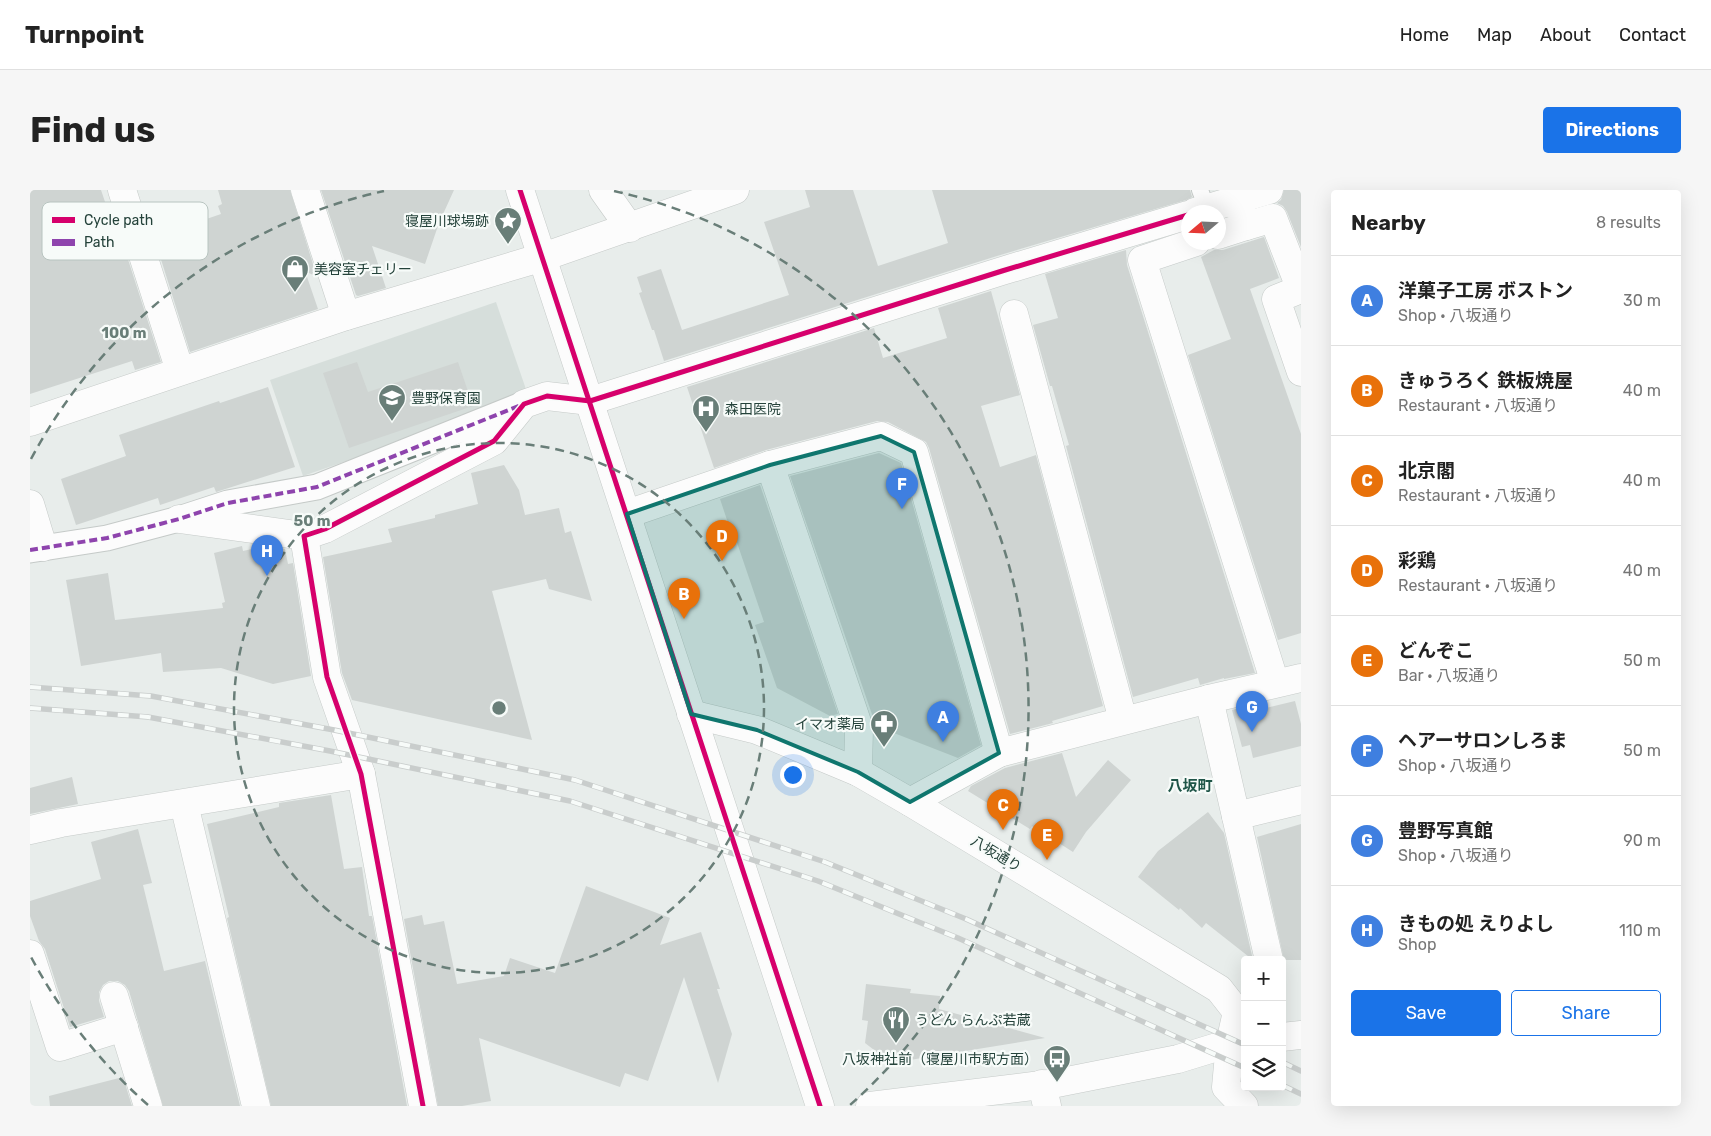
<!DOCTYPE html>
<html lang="en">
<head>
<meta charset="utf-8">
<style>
	body { margin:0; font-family:Rubik,"Noto Sans JP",sans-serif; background:#f6f6f6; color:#222 }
	.controls { position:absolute; right:15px; bottom:15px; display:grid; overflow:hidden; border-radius:5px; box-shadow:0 5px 20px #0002 }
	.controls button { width:45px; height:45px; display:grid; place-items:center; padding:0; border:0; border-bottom:1px solid #e0e0e0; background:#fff; color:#222; font:25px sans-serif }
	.compass { position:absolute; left:1151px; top:15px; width:45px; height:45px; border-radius:50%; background:#fff; box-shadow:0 5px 20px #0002; rotate:251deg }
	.you { position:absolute; left:762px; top:584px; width:18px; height:18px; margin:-12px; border:4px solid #fff; border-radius:50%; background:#1a73e8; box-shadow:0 0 0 8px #1a73e833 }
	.badge { display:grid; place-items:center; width:32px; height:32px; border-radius:50%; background:#1a73e8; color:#fff; font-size:16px; font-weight:700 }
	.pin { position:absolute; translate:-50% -41px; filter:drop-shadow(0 1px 2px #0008) }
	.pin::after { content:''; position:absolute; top:26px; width:18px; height:15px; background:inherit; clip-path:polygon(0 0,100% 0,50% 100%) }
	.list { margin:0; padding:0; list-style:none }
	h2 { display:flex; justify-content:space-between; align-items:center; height:65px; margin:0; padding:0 20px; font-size:21px }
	h2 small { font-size:16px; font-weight:400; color:#767676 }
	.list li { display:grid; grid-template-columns:32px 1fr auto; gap:15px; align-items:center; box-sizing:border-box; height:90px; padding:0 20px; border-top:1px solid #e0e0e0 }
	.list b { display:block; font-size:19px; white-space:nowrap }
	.list p { margin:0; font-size:16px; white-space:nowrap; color:#767676 }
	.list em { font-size:16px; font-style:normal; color:#767676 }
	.actions { display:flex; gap:10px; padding:15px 20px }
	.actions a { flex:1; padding:11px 0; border:1px solid #1a73e8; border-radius:5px; text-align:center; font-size:18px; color:#1a73e8 }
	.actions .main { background:#1a73e8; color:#fff }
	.icon { flex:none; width:28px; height:28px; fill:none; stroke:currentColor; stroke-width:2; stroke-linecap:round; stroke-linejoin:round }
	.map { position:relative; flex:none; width:1271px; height:916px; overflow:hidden; border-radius:5px }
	header { display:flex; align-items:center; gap:30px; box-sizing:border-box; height:70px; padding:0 25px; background:#fff; border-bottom:1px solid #e0e0e0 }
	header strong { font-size:24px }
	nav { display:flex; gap:28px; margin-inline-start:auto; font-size:18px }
	.intro { display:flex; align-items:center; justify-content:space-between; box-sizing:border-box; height:120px; padding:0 30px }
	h1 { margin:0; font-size:35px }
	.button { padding:12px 22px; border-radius:5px; background:#1a73e8; color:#fff; font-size:18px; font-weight:700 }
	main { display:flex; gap:30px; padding:0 30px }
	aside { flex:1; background:#fff; border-radius:5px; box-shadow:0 5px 20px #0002 }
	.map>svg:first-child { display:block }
	.built { fill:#d6dedb }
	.building { fill:#cfd4d2 }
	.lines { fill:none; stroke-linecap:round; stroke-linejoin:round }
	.service-casing { stroke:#c5cac8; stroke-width:18 }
	.pedestrian-casing { stroke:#c5cac8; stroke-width:27 }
	.minor-casing { stroke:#c5cac8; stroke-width:29 }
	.tertiary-casing { stroke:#c5cac8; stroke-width:29 }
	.service { stroke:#fcfcfc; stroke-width:16 }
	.pedestrian { stroke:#fcfcfc; stroke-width:25 }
	.minor { stroke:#fcfcfc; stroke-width:28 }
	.tertiary { stroke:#fcfcfc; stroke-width:28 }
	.rail-casing { stroke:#c9cdcc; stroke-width:5.5 }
	.rail { stroke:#f7fbf9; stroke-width:4; stroke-dasharray:11; stroke-linecap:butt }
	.quiet { stroke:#8e44ad; stroke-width:4; stroke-dasharray:8 4; stroke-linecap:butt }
	.cycleway-casing { stroke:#f7fbf9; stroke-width:8 }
	.cycleway { stroke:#d6006c; stroke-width:5 }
	.marked { fill:#0f766e; fill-opacity:0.2; stroke:#0f766e; stroke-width:4; stroke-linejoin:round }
	.ring { fill:none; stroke:#697e78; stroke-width:2.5; stroke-dasharray:9 6 }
	.labels { text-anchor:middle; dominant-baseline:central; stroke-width:4.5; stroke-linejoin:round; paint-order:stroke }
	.poi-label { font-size:14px; fill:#24423a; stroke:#f7fbf9; text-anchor:start }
	.street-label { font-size:14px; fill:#24423a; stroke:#f7fbf9 }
	.neighbourhood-label { font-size:15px; font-weight:bold; fill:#1f5548; stroke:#f7fbf9 }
	.key { fill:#f7fbf9; stroke:#b8c4c0; stroke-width:1 }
	.key-label { font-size:14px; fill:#24423a }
	.centre { fill:#697e78; stroke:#f7fbf9; stroke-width:2.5 }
	.ring-label { font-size:15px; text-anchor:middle; font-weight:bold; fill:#697e78; stroke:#f7fbf9; stroke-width:4.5; stroke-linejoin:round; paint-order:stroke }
</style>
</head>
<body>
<header>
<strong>Turnpoint</strong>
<nav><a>Home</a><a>Map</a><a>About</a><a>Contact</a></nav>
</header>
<div class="intro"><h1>Find us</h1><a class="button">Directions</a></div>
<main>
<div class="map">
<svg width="1271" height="916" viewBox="0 0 1271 916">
	<rect width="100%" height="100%" fill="#e8edeb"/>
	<!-- built -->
	<path class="built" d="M466,112l33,96 -226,78 -33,-96z"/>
	<!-- building -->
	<g class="building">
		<path d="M0,0h71l20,59 3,-2 37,115 -26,8 -3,-9 -102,33z"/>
		<path d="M188,0h72l27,87 -12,-6 13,38 -128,43 -36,-115 67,-23 -3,-8 4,-2z"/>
		<path d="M291,0h133l-15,33 -14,41 -53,-18 14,42 -28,8 -2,-1z"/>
		<path d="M775,0h48l25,76 70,-23 -16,-53h258l2,7 -6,3 -189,56 -333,105 -10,-31h-2l-13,-37 3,-1 -5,-15 24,-8 21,61 107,-35 -25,-73 46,-15z"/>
		<path d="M1254,0h17v57l-14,-35 -4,-6 -6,-3 4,-3z"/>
		<path d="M1234,47l15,41 -29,11 51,145v199l-23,7 -90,-285 43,-16 -30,-82 13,-7h9z"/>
		<path d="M1096,60l1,15 128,408 -31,6v-1l-24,7 -2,-7 -65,19 -67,-251 3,-1 -17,-59h-2l-17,-61 25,-7 -13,-44z"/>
		<path d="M961,101l29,104 -39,11 19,61 36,-12 67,251 -51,15 1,2 -43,11 -81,-286 -3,-6 -38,-20 -11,-1 -111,29 -52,18 -27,-81 187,-59 9,30 64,-20 -9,-30z"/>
		<path d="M327,172l11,30 90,-30 15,44 -124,42 -26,-75z"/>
		<path d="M238,197l27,80 -79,25 -2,-5 -54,18 -2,-7 -82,27 -15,-46 65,-23 -7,-21 100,-34 1,2z"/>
		<path d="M849,263l22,10 80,282 -23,13 -82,-32 -86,-250z"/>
		<path d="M474,275l15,25 6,25 34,-7 6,25 6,-2 21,70 -43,-12 -3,-10 -54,12 40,149 -180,-40 -10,-27 -19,-116 69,-15 -4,-13 47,-11v-3l43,-11 -7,-31z"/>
		<path d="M730,295l78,229 -8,2 -53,-28 -22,-63 9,-3 -32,-94 -2,1 -10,-30z"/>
		<path d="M212,356l1,5 21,-5 21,3 3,15 5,-1 18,113 -38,8 -52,-16 -58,4 -2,-19 -80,13 -15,-86 42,-7 7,47 108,-12 -1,-5 3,-1 -11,-49z"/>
		<path d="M1265,511l6,23v22l-48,12 -3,-13 -8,2 -10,-37 32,-8 2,6z"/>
		<path d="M1032,563l14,44 32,-37 23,20 -45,52 -13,20 -41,-26 -2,3 -62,-38 3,-5 34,-18z"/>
		<path d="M42,587l6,27 -48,10v-26z"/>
		<path d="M301,605l13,74 18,-2 7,49h3l35,190h-136l-44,-188 2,-1 -22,-93 72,-17v-4z"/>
		<path d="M1178,622l16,21 29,127 -47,-37 -4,5 -22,-20 -1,2 -41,-33 20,-26z"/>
		<path d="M1271,634v136h-17l-27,-123z"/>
		<path d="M108,639l14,54 -9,2 21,86 41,-10 35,145h-77l-34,-115 -4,-6 -7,-4h-9l-6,4 -4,7v9l5,16 -34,10 -25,-78 -6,-8 -9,-25v-15l71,-22 -10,-37z"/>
		<path d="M556,696l84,32 -10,27 41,-13 19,57h-3l15,45 -14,49 -34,-106 -36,104 -23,-8 -5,14 -141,-49 12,63 -29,5h-24l-34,-187 18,-4 2,10 20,-4 13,63 47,-8 6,-18 45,15z"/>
		<path d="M836,794l45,5 -1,4 30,3 -1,13 106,29 -154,25 -26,-20 3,-22 -6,-1z"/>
		<path d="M93,887l9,29h-82l-1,-10z"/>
	</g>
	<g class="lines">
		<defs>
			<path id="service" d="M1170,0l7,19"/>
			<path id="pedestrian" d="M0,360l77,-12 72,-19 49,-16 89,-16 207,-83"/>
			<g id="minor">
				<path d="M92,0l58,181"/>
				<path d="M275,0l41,126"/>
				<path d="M573,0l27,38"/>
				<path d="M1165,22l74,-22"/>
				<path d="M1216,36l27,-8 28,72"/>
				<path d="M1188,45l28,-9 -6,-18"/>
				<path d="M1166,52l-54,18 133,423"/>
				<path d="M1271,99l-25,10 25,73"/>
				<path d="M984,124l109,406"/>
				<path d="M0,232l316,-106 197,-59 192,-67"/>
				<path d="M740,275l111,-29 33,16 85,301"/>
				<path d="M0,314l13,43"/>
				<path d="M597,324l143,-49 89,263 -1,44"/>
				<path d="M149,329l125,17"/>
				<path d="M1179,509l92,-21"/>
				<path d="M880,612l89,-49 210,-54 60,261"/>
				<path d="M154,614l72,302"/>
				<path d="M1206,626l65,-16"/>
				<path d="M0,640l31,-7 300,-49"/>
				<path d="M0,764l30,93 64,-20"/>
				<path d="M84,806l34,110"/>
				<path d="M1200,853l-4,44 18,19"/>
				<path d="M1012,894l5,22"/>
				<path d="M393,916l-62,-332 -34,-97 -23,-141 21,-7 169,-88 30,-37 23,-8 43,5 412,-130 186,-56"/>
			</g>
			<g id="tertiary">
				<path d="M490,0l300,916"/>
				<path d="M661,524l66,16 101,42 52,30 309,187 18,23 -7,31"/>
				<path d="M1252,847l19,-2"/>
				<path d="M840,916l187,-23 121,-24 52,-16 15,-2"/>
			</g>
		</defs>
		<!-- service casing -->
		<use href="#service" class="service-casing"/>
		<!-- pedestrian casing -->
		<use href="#pedestrian" class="pedestrian-casing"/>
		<!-- minor casing -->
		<use href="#minor" class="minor-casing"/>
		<!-- tertiary casing -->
		<use href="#tertiary" class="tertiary-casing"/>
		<!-- service -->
		<use href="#service" class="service"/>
		<!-- pedestrian -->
		<use href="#pedestrian" class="pedestrian"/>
		<!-- minor -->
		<use href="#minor" class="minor"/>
		<!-- tertiary -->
		<use href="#tertiary" class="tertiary"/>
		<defs>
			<g id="rail">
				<path d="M0,497l121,9 183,34 241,50 250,82 141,57 279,126"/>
				<path d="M0,518l118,9 182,34 240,50 248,80 140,57 287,130"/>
				<path d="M1252,872l19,9"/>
				<path d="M1252,895l19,9"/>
			</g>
		</defs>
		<!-- rail casing -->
		<use href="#rail" class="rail-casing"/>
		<!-- rail -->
		<use href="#rail" class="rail"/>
		<!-- quiet -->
		<path class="quiet" d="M0,360l77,-12 72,-19 49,-16 89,-16 204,-82"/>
		<defs>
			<g id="cycleway">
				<path d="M490,0l300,916"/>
				<path d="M393,916l-62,-332 -34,-97 -23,-141 21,-7 169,-88 30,-37 23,-8 43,5 412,-130 186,-56"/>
			</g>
		</defs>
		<!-- cycleway casing -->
		<use href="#cycleway" class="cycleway-casing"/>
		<!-- cycleway -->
		<use href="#cycleway" class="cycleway"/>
	</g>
	<!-- marked area -->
	<path class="marked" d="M851,246l33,16 85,301 -89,49 -52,-30 -101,-42 -66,-16 -64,-200 143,-49z"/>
	<!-- distance rings -->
	<g class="ring">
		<circle cx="469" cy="518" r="265"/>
		<path d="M118 915A530 530 0 0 1 1 767M1 269A530 530 0 0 1 354 1M584 1A530 530 0 0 1 820 915"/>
	</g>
	<!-- icons -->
	<defs>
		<symbol id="sight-pin" viewBox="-11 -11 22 30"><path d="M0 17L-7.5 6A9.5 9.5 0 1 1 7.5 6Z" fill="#697e78" stroke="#f7fbf9"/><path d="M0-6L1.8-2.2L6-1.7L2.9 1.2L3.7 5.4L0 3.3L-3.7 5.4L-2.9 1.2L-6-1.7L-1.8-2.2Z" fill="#fff"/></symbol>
		<symbol id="shop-pin" viewBox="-11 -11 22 30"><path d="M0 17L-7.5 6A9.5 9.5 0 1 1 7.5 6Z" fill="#697e78" stroke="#f7fbf9"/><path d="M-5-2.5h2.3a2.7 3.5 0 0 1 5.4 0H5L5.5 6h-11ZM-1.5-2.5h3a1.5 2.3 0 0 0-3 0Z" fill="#fff"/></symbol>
		<symbol id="school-pin" viewBox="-11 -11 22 30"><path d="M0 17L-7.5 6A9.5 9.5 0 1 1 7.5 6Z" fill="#697e78" stroke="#f7fbf9"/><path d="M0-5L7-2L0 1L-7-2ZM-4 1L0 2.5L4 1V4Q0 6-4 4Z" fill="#fff"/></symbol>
		<symbol id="hospital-pin" viewBox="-11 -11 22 30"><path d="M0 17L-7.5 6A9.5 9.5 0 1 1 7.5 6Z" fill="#697e78" stroke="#f7fbf9"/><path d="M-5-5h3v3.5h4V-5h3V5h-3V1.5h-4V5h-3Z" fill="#fff"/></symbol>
		<symbol id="pharmacy-pin" viewBox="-11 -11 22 30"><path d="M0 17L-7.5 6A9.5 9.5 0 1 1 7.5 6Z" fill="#697e78" stroke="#f7fbf9"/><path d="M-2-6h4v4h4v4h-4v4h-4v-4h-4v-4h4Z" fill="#fff"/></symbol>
		<symbol id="restaurant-pin" viewBox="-11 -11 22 30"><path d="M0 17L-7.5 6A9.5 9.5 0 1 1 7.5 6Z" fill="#697e78" stroke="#f7fbf9"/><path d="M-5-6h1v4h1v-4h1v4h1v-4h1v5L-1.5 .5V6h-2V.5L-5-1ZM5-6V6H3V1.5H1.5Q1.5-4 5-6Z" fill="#fff"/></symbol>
		<symbol id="bus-pin" viewBox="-11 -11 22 30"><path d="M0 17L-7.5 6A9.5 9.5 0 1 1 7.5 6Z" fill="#697e78" stroke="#f7fbf9"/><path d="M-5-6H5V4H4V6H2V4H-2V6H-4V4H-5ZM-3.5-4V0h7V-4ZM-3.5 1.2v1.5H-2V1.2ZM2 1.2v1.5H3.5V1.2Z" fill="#fff"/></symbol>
	</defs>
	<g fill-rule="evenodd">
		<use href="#sight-pin" x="462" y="15" width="32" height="43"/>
		<use href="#shop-pin" x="249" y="63" width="32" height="43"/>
		<use href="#school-pin" x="346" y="192" width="32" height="43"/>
		<use href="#hospital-pin" x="660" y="203" width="32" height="43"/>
		<use href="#pharmacy-pin" x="838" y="518" width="32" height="43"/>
		<use href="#restaurant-pin" x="850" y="814" width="32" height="43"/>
		<use href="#bus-pin" x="1011" y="853" width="32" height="43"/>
	</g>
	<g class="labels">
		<!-- poi labels -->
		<g class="poi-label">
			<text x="459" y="31" text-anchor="end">寝屋川球場跡</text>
			<text x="284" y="79">美容室チェリー</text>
			<text x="381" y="208">豊野保育園</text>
			<text x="695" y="219">森田医院</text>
			<text x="835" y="534" text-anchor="end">イマオ薬局</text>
			<text x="885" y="830">うどん らんぷ若蔵</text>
			<text x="1008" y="869" text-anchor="end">八坂神社前（寝屋川市駅方面）</text>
		</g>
		<!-- street labels -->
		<g class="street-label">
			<text transform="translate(966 664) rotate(31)">八坂通り</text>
		</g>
		<!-- neighbourhood labels -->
		<g class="neighbourhood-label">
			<text x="1160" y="596">八坂町</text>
		</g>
	</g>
	<!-- legend -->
	<rect x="12" y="12" width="166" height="58" rx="8" class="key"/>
	<rect x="22" y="27" width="23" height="6" fill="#d6006c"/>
	<rect x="22" y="49" width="23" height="7" fill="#8e44ad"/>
	<g class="key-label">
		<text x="54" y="35">Cycle path</text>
		<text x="54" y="57">Path</text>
	</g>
	<circle cx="469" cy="518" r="8" class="centre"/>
	<g class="ring-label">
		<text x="94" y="148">100 m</text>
		<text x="282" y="336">50 m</text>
	</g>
</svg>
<div class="controls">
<button>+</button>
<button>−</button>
<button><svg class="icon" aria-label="layers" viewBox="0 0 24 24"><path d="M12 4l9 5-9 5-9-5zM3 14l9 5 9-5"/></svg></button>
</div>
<svg class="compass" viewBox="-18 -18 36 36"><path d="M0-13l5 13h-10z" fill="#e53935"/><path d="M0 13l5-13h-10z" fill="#767676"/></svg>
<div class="you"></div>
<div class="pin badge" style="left:913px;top:552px;background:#3f7fe0">A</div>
<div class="pin badge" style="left:654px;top:429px;background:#e8710a">B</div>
<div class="pin badge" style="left:973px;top:640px;background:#e8710a">C</div>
<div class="pin badge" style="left:692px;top:371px;background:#e8710a">D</div>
<div class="pin badge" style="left:1017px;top:670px;background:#e8710a">E</div>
<div class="pin badge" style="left:872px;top:319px;background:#3f7fe0">F</div>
<div class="pin badge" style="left:1222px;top:542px;background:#3f7fe0">G</div>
<div class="pin badge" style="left:237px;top:386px;background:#3f7fe0">H</div>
</div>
<aside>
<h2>Nearby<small>8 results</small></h2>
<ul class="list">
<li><span class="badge" style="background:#3f7fe0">A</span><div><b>洋菓子工房 ボストン</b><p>Shop · 八坂通り</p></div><em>30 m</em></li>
<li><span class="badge" style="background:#e8710a">B</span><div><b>きゅうろく 鉄板焼屋</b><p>Restaurant · 八坂通り</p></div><em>40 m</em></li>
<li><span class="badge" style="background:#e8710a">C</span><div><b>北京閣</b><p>Restaurant · 八坂通り</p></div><em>40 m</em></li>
<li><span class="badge" style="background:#e8710a">D</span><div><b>彩鶏</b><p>Restaurant · 八坂通り</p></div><em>40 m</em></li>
<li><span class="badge" style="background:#e8710a">E</span><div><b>どんぞこ</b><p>Bar · 八坂通り</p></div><em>50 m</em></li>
<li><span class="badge" style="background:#3f7fe0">F</span><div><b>ヘアーサロンしろま</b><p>Shop · 八坂通り</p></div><em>50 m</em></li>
<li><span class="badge" style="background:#3f7fe0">G</span><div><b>豊野写真館</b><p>Shop · 八坂通り</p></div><em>90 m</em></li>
<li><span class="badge" style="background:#3f7fe0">H</span><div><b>きもの処 えりよし</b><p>Shop</p></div><em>110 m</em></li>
</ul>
<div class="actions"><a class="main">Save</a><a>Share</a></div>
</aside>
</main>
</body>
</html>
